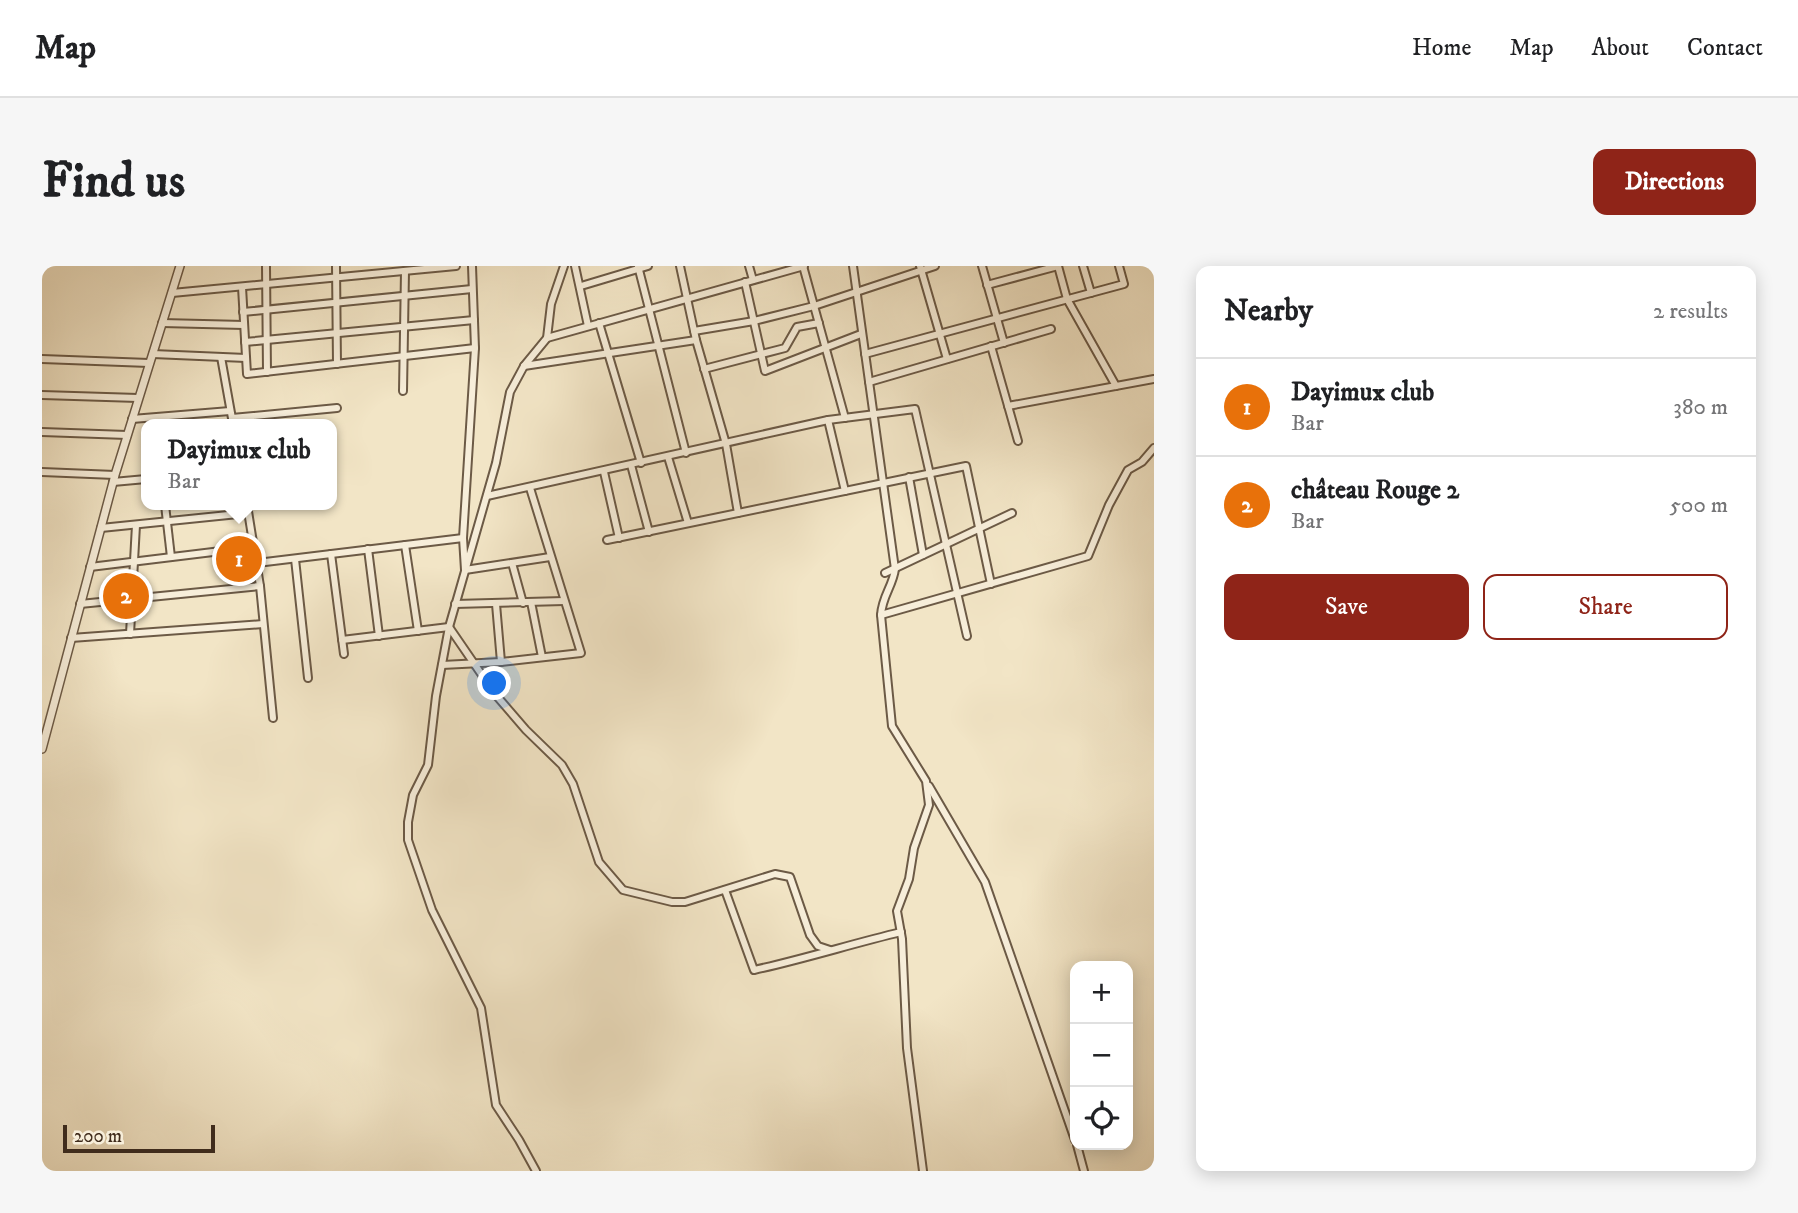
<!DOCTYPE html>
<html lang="en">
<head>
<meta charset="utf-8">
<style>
	body { margin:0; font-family:"IM FELL DW Pica",serif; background:#f6f6f6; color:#202124 }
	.controls { position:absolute; right:21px; bottom:21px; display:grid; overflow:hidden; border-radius:14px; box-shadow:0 4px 18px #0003 }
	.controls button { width:63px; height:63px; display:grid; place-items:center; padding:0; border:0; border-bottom:2px solid #e0e0e0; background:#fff; color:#202124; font:35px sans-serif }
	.scale { position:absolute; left:21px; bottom:18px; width:152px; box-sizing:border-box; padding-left:7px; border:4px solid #402c1c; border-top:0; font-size:19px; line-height:24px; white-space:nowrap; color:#402c1c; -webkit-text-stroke:5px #f7eeda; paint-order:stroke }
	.you { position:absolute; left:453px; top:418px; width:24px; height:24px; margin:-18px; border:5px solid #fff; border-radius:50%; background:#1a73e8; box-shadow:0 0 0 10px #1a73e833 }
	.badge { display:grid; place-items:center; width:46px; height:46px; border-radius:50%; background:#8f2418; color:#fff; font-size:23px; font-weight:700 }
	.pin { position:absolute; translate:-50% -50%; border:4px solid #fff; box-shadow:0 2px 7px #0006 }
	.popup { position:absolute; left:99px; top:153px; width:196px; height:91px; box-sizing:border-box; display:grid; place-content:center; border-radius:14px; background:#fff; filter:drop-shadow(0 2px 5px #0005); font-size:23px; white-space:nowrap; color:#757577 }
	.popup b { font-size:26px; color:#202124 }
	.popup::after { content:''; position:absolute; left:50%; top:100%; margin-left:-14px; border:14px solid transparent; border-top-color:#fff }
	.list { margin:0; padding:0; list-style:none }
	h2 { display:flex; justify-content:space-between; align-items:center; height:91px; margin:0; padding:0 28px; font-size:30px }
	h2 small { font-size:23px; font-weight:400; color:#757577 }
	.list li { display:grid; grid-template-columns:46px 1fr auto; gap:21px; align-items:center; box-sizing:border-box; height:98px; padding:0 28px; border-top:2px solid #e0e0e0 }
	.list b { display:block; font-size:26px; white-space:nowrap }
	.list p { margin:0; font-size:23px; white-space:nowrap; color:#757577 }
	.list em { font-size:23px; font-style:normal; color:#757577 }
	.actions { display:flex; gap:14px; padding:21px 28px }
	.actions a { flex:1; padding:16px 0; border:2px solid #8f2418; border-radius:14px; text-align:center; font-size:24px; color:#8f2418 }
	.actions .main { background:#8f2418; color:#fff }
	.icon { flex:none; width:38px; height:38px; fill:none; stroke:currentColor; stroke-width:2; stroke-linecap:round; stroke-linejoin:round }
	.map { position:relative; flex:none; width:1112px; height:905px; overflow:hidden; border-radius:14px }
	header { display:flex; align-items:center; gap:42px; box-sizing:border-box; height:98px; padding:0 35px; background:#fff; border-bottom:2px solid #e0e0e0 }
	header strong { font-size:33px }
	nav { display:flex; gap:38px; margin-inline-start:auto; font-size:24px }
	.intro { display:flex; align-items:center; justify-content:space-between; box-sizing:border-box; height:168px; padding:0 42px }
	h1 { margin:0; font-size:49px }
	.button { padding:18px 32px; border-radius:14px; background:#8f2418; color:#fff; font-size:24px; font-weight:700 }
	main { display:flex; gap:42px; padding:0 42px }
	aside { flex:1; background:#fff; border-radius:14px; box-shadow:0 4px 18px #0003 }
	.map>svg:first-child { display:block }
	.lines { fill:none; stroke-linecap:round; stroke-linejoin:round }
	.minor-casing { stroke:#6c5a46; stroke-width:10 }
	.tertiary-casing { stroke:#6c5a46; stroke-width:10 }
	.minor { stroke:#f7eeda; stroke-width:6 }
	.tertiary { stroke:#f7eeda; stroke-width:7 }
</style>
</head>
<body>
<header>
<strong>Map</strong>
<nav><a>Home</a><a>Map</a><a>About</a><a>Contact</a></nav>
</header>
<div class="intro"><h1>Find us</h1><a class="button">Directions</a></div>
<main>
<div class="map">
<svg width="1112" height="905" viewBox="0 0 1112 905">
	<rect width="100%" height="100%" fill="#f2e5c6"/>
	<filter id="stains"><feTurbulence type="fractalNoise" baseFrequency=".00286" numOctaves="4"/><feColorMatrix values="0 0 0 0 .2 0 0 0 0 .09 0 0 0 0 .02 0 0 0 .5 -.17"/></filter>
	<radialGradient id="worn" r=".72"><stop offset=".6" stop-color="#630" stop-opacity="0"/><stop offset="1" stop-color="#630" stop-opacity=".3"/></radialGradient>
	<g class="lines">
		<defs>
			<g id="minor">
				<path d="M224,0l1,106"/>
				<path d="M294,0l1,98"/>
				<path d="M430,0l3,82 -12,190 2,32 85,-13"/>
				<path d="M533,0l13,60"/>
				<path d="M596,0l48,187"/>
				<path d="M638,0l16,74 30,104 12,69"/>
				<path d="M707,0l4,14"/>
				<path d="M761,0l42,152"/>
				<path d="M811,0l42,303c-2,17 -13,27 -14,46l11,111 34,55 3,24 -15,43 -5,31 -12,32 5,28 5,109 16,123"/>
				<path d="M878,0l27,93"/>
				<path d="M940,0l22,77"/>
				<path d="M1016,0l9,33 49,87"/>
				<path d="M1041,0l8,27"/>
				<path d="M703,16l20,89 96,-37"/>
				<path d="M945,19l71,-19"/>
				<path d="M539,20l67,-20"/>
				<path d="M200,21l5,87 228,-26"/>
				<path d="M130,27l284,-27"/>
				<path d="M201,46l229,-23"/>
				<path d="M120,57l82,2"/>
				<path d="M557,57l42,140"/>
				<path d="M652,65l60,-10 60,-15 121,-40"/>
				<path d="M505,72l257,-72"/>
				<path d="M203,76l229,-22"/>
				<path d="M949,80l27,95"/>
				<path d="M111,88l93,4"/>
				<path d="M823,88l259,-70 -5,-18"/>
				<path d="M179,91l12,67"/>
				<path d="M0,93l107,4"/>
				<path d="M482,100l172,-26"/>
				<path d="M662,103l81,-21 12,-21 22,-4"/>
				<path d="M827,116l182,-53"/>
				<path d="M361,125l2,-120"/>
				<path d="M0,129l96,3"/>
				<path d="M966,140l146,-27"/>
				<path d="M190,152l105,-10"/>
				<path d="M90,153l98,-8"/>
				<path d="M786,154l17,71"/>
				<path d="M0,166l85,3"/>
				<path d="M626,191l20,66"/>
				<path d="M589,199l18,67"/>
				<path d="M0,206l73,3"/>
				<path d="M562,206l15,66"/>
				<path d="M867,211l14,78"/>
				<path d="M71,216l33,-3"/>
				<path d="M445,230l341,-76 87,-11 52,227"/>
				<path d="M123,239l6,52"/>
				<path d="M205,239l13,81 13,132"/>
				<path d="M59,262l147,-15"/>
				<path d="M565,274l359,-74 25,118"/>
				<path d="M363,279l13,86"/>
				<path d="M326,283l11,87"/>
				<path d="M289,288l13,100"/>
				<path d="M253,293l13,119"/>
				<path d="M215,297l206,-25"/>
				<path d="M470,297l11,40"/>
				<path d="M48,301l164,-20"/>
				<path d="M843,307l127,-60"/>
				<path d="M489,336l11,55"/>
				<path d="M38,338l180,-18"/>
				<path d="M413,338l109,-3"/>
				<path d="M454,338l5,58"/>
				<path d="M839,349l207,-59 21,-51 19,-35 14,-8 12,-14"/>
				<path d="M88,368l6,-109"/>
				<path d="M29,372l192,-14"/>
				<path d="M300,374l107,-13 46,67 31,36 36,35 11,19 26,78 24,28 49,12h13l90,-28 15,3 20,58 8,11 12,4"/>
				<path d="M400,399l59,-3 80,-9 -51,-165"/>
				<path d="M887,520l56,96 90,258"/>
				<path d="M683,624l29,80c50,-11 97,-26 147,-38"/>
				<path d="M1035,879l7,26"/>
				<path d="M494,905l-17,-31 -23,-35 -15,-97 -49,-98 -24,-70v-18l5,-27 15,-30 8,-69 13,-69 47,-164 14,-71 14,-26 23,-28 4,-34 13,-38"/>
			</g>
			<path id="tertiary" d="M0,483l73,-274 65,-209"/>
		</defs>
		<!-- minor casing -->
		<use href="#minor" class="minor-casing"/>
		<!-- tertiary casing -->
		<use href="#tertiary" class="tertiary-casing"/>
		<!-- minor -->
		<use href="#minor" class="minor"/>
		<!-- tertiary -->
		<use href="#tertiary" class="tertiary"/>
	</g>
	<rect width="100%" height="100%" filter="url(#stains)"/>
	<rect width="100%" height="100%" fill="url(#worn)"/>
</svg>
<div class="controls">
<button>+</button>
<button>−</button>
<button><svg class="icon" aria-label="locate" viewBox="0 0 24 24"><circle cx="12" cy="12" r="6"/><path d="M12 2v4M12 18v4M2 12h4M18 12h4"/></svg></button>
</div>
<div class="scale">200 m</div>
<div class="you"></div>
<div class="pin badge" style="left:197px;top:293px;background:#e8710a">1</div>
<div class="popup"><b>Dayimux club</b>Bar</div>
<div class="pin badge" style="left:84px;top:330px;background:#e8710a">2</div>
</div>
<aside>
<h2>Nearby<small>2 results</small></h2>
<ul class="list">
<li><span class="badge" style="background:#e8710a">1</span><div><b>Dayimux club</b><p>Bar</p></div><em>380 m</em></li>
<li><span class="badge" style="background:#e8710a">2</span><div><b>château Rouge 2</b><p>Bar</p></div><em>500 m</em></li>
</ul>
<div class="actions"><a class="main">Save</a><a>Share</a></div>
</aside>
</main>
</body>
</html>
